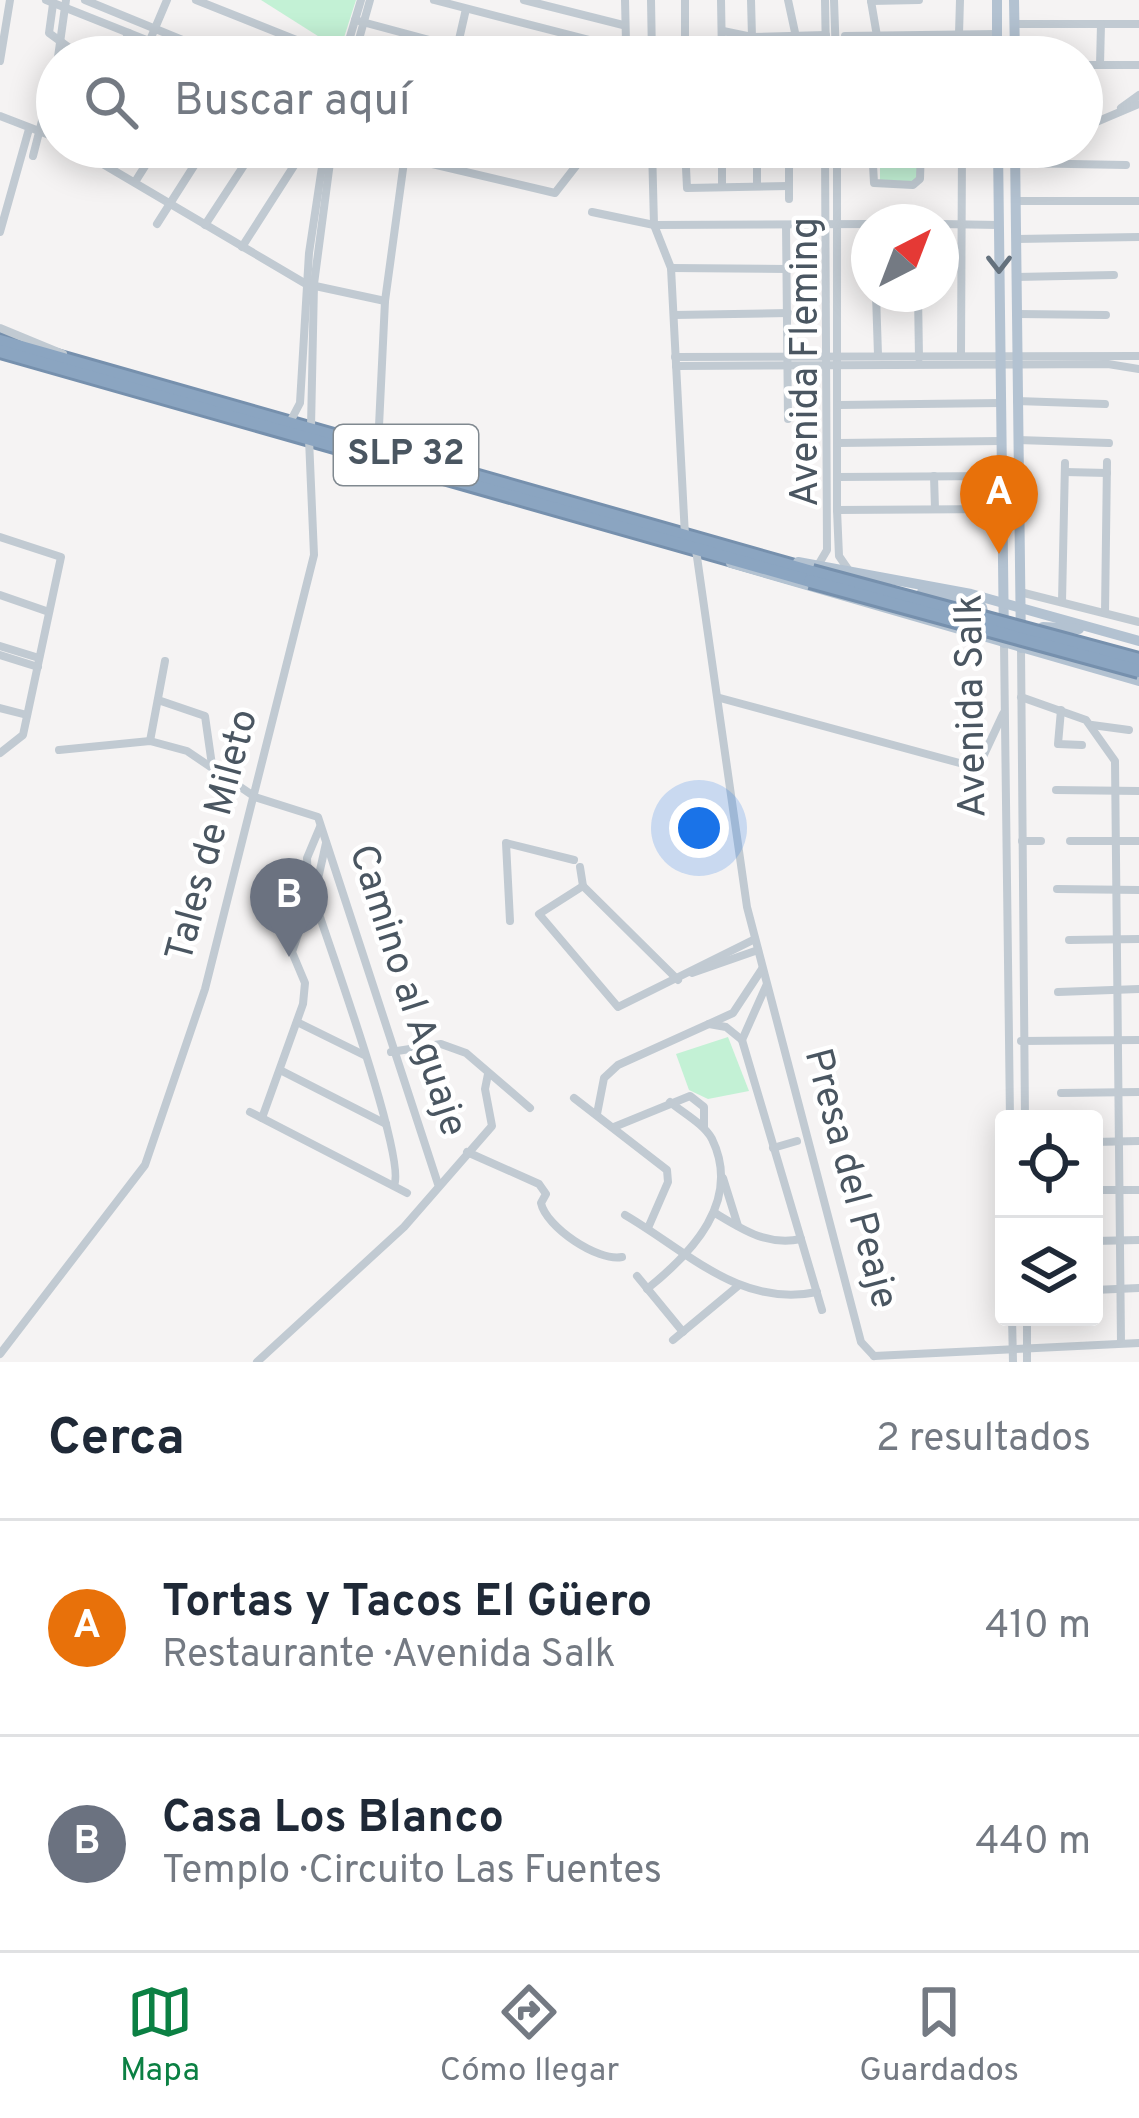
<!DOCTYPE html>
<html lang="es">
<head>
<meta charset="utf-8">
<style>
	body { margin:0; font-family:Overpass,sans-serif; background:#f2f2f3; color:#1f2937 }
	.controls { position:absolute; right:36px; bottom:36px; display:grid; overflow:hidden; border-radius:12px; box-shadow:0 6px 30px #0003 }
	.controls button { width:108px; height:108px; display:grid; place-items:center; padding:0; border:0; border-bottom:3px solid #e0e1e3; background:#fff; color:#1f2937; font:60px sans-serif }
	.compass { position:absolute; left:851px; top:204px; width:108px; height:108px; border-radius:50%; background:#fff; box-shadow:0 6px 30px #0003; rotate:42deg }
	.you { position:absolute; left:699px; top:828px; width:42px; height:42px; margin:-30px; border:9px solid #fff; border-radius:50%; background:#1a73e8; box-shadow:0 0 0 18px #1a73e833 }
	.badge { display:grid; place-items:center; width:78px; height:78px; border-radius:50%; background:#0b8043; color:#fff; font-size:39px; font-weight:700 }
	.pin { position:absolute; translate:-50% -99px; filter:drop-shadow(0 3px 6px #0008) }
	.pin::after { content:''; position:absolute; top:63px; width:42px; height:36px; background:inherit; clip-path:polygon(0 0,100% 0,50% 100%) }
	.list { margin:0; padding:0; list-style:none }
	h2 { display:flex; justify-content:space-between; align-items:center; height:156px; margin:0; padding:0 48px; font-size:51px }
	h2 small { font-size:39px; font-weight:400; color:#747a83 }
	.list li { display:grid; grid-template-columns:78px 1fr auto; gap:36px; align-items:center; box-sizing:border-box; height:216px; padding:0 48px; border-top:3px solid #e0e1e3 }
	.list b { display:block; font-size:45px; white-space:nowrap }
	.list p { margin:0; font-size:39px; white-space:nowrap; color:#747a83 }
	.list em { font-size:39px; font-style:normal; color:#747a83 }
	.icon { flex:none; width:66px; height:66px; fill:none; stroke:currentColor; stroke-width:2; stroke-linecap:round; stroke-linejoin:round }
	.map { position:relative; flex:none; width:1139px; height:1362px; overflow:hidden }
	.search { position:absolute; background:#fff; box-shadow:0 6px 30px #0003; left:36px; right:36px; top:36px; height:132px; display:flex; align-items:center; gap:30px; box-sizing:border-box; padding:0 42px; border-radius:66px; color:#747a83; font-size:45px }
	.sheet { height:588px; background:#fff }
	nav { display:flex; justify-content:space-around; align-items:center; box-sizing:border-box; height:168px; border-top:3px solid #e0e1e3; background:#fff; font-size:33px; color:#747a83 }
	nav a { display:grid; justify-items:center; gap:6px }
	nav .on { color:#0b8043 }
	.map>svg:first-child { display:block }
	.green { fill:#c3f1d5 }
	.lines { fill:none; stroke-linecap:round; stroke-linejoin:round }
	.highway-casing { stroke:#7690ad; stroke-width:18 }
	.minor { stroke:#c1cad2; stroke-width:8 }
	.major { stroke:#b3c2d1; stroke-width:10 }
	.highway { stroke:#8ba5c1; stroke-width:12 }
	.highway-bridge-casing { stroke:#7690ad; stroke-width:18; stroke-linecap:butt }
	.highway-bridge { stroke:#8ba5c1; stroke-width:12 }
	.oneway { stroke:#64717d }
	.labels { text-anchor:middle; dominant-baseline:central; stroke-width:9; stroke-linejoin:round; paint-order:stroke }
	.shield { fill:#fff; stroke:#808990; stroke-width:3 }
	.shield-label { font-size:36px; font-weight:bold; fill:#4a5661 }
	.street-label { font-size:39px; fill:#4a5661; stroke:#fff }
</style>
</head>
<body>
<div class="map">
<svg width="1139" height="1362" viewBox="0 0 1139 1362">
	<rect width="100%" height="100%" fill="#f5f3f3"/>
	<!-- green -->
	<g class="green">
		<path d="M261,0h95l-16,50z"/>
		<path d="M917,161l1,20h-38v-19z"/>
		<path d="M728,1037l21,54 -41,8 -19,-9 -13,-36z"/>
	</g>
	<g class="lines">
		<defs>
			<g id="highway">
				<path d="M0,341l812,231"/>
				<path d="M0,351l810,230"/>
			</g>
		</defs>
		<!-- highway casing -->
		<use href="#highway" class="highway-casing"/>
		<!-- minor -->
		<g class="minor">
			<path d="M46,0l143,57"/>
			<path d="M85,0l139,57"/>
			<path d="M196,0l143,57"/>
			<path d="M434,0l218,56"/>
			<path d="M524,0l99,25"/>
			<path d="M625,0l1,43"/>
			<path d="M651,0l1,56"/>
			<path d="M721,0l1,57"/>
			<path d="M751,0l1,37"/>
			<path d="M788,0l8,37"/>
			<path d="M825,0l1,57"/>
			<path d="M834,0l2,57"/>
			<path d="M871,1l48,-1"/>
			<path d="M871,1l6,35"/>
			<path d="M53,4l-4,29 33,24"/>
			<path d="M355,20l138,37"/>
			<path d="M1015,24h124"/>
			<path d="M723,31l29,6 74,-2"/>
			<path d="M959,34l1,-34"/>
			<path d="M845,36l152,-2"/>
			<path d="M894,36v21"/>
			<path d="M150,40l17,-40"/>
			<path d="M58,57l8,-57"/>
			<path d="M115,57l14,-24"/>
			<path d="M344,57l17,-57"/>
			<path d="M354,57l16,-57"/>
			<path d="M455,57l11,-48"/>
			<path d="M561,57l5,-22"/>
			<path d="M685,57v-57"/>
			<path d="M0,61l10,-61"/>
			<path d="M1082,65h57"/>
			<path d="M1100,65l1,-41"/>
			<path d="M1121,108l18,-13"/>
			<path d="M0,116l57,22"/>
			<path d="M1082,128l57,-24"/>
			<path d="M74,147l232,137 79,17"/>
			<path d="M360,147l195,46 21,-27 -4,-7 -48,-12"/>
			<path d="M652,147l2,78 17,43 14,268"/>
			<path d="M685,147l2,41 101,-2"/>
			<path d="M757,147v39"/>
			<path d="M789,147v52"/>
			<path d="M837,147v363l2,46 11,16"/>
			<path d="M872,147l2,36 39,2 7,-6 1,-32"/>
			<path d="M33,156l24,-94"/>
			<path d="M685,160l37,1"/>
			<path d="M757,160l32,-1"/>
			<path d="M872,160l49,-1"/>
			<path d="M100,162l9,-15"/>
			<path d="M1015,163l111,2"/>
			<path d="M135,182l22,-35"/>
			<path d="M722,187v-40"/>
			<path d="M1016,201h123"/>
			<path d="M592,212l62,13 215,-1"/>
			<path d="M157,224l49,-77"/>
			<path d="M941,224l57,1"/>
			<path d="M205,225l51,-78"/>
			<path d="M786,225l2,194"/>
			<path d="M0,232l29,-103"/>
			<path d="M1016,239l123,-2"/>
			<path d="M242,247l64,-100"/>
			<path d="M671,268l116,1"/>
			<path d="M1016,277l98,-2"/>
			<path d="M876,294l2,61"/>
			<path d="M918,294l1,64"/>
			<path d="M1018,314l88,1"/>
			<path d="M674,315l114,-2"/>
			<path d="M0,328l63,26"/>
			<path d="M961,354l1,-207"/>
			<path d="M675,357l464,-1"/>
			<path d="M676,366l432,-2 31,5"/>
			<path d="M1017,401l88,3"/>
			<path d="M839,405l161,-2"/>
			<path d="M290,422l10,-19 9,-150 16,-106"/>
			<path d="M311,427l3,-143 18,-137"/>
			<path d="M1018,440l91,3"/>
			<path d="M839,443l161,-2"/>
			<path d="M378,447l7,-146 21,-154"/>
			<path d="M1065,472l42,1"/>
			<path d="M934,476l1,33"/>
			<path d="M837,477l163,-1"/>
			<path d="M837,510l164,-1"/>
			<path d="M0,537l61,20 -38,178 -23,18"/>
			<path d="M696,550l51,357 114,435 13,14"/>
			<path d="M817,567l10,-17 -2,-403"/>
			<path d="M1020,592l119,30"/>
			<path d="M0,595l49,17"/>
			<path d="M1062,602l3,-139"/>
			<path d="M1105,613l2,-151"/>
			<path d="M1004,643l6,476"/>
			<path d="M0,646l39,12"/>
			<path d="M1021,648l4,471"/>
			<path d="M0,655l38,12"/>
			<path d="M1021,697l65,23 29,41 6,582"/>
			<path d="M720,698l247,67 14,-4 22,-47"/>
			<path d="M158,700l47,16 7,49"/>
			<path d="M0,708l27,7"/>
			<path d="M1061,710l-3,34 24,1"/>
			<path d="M1092,725l37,5"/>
			<path d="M150,741l15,-80"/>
			<path d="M59,750l91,-9 37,10 68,46 63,20 120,367"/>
			<path d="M1056,790l83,1"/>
			<path d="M1022,841h19"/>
			<path d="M1070,841h69"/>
			<path d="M580,867l3,19 95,94"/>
			<path d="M583,886l-44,28 79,93 137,-68"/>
			<path d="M308,887l-1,-29 13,-31"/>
			<circle cx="312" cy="898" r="11"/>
			<path d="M316,888l10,-45"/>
			<path d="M1057,889l82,1"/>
			<path d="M317,908c13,40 90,253 77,277"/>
			<path d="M510,921l-4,-78 68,17"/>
			<path d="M1069,940l70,-1"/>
			<path d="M692,973l66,-23"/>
			<path d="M1058,992l81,-3"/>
			<path d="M297,1022l67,33"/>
			<path d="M709,1024l17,3 16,13 80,270"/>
			<path d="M742,1040l24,-54"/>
			<path d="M1021,1041l118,-1"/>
			<path d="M391,1052l50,-8 25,9 64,55"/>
			<path d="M280,1070l106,54"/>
			<path d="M1061,1093l78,-1"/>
			<path d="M574,1098l93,72 1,12 -20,46"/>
			<path d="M250,1112l157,81"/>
			<path d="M597,1114l7,-36 14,-13 115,-52 29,-44"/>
			<path d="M262,1118l41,-114 2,-21 -13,-31 15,-44"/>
			<path d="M614,1127l76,-31 14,11v20"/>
			<path d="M1094,1142l45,-1"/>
			<path d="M773,1148l24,-7"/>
			<path d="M467,1152l72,32 7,10 -5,9c5,24 57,59 81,54"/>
			<path d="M723,1178l15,48"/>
			<path d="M1094,1190h45"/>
			<path d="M715,1213c28,17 52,33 86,26"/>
			<path d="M625,1215c62,36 115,93 192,77"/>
			<path d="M1094,1241l45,-1"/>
			<path d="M637,1276l46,56"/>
			<path d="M647,1289c45,-36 95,-88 65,-150 -8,-15 -29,-26 -42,-37"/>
			<path d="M1094,1290l45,-2"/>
			<path d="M1012,1317l1,45"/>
			<path d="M1027,1317v45"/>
			<path d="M673,1340l65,-54"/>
			<path d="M0,1354l145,-189 60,-176 109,-434 -5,-116"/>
			<path d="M874,1356l265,-13"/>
			<path d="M257,1362l147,-135 88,-101 -7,-37 3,-15"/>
		</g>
		<!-- major -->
		<g class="major">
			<path d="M997,0v57"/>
			<path d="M1014,0l1,57"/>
			<path d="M998,147l6,496"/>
			<path d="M1015,147l6,501"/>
			<path d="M798,562l173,32 168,47"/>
			<path d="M731,563l408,118"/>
			<path d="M922,592l60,15 4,18"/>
			<path d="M1034,633l9,-6 36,2"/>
		</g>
		<!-- highway -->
		<use href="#highway" class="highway"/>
		<defs>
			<g id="highway-bridge">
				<path d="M812,572l327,88"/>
				<path d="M810,581l329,90"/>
			</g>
		</defs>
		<!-- highway-bridge casing -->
		<use href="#highway-bridge" class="highway-bridge-casing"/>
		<!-- highway-bridge -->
		<use href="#highway-bridge" class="highway-bridge"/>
	</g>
	<!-- one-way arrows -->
	<defs><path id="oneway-chevron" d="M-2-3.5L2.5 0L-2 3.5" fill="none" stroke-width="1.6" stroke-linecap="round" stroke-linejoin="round" transform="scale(3)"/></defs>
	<use class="oneway" href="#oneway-chevron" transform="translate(999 264) rotate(90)"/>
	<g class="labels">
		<!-- shield labels -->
		<rect class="shield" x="334" y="425" width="144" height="60" rx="9"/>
		<g class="shield-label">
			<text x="406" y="455">SLP 32</text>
		</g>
		<!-- street labels -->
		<g class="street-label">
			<text transform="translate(807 362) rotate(-90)">Avenida Fleming</text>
			<text transform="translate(973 706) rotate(-91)">Avenida Salk</text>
			<text transform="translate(214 836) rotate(-75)">Tales de Mileto</text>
			<text transform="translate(406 991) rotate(72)">Camino al Aguaje</text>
			<text transform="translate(849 1179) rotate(75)">Presa del Peaje</text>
		</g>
	</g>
</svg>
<div class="controls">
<button><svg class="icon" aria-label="locate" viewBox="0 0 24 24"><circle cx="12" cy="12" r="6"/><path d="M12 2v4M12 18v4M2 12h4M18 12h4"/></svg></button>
<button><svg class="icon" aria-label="layers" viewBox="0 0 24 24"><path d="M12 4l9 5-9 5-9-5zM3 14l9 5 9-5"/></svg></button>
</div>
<svg class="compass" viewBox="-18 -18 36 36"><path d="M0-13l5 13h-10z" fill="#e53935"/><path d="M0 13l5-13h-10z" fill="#747a83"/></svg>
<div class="you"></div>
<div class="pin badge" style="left:999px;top:554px;background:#e8710a">A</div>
<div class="pin badge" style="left:289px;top:957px;background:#6b7280">B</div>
<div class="search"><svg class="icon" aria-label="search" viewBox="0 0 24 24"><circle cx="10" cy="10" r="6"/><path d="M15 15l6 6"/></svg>Buscar aquí</div>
</div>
<section class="sheet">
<h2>Cerca<small>2 resultados</small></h2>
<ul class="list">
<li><span class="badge" style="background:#e8710a">A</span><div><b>Tortas y Tacos El Güero</b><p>Restaurante · Avenida Salk</p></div><em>410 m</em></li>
<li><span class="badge" style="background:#6b7280">B</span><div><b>Casa Los Blanco</b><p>Templo · Circuito Las Fuentes</p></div><em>440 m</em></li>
</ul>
</section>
<nav>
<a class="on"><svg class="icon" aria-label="map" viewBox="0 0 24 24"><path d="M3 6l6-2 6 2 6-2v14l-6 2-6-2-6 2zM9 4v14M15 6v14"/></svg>Mapa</a>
<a><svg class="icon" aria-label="directions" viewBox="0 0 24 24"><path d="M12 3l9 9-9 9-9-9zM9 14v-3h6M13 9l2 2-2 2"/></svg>Cómo llegar</a>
<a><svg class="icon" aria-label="saved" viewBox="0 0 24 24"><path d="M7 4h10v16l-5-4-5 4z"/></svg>Guardados</a>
</nav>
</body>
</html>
